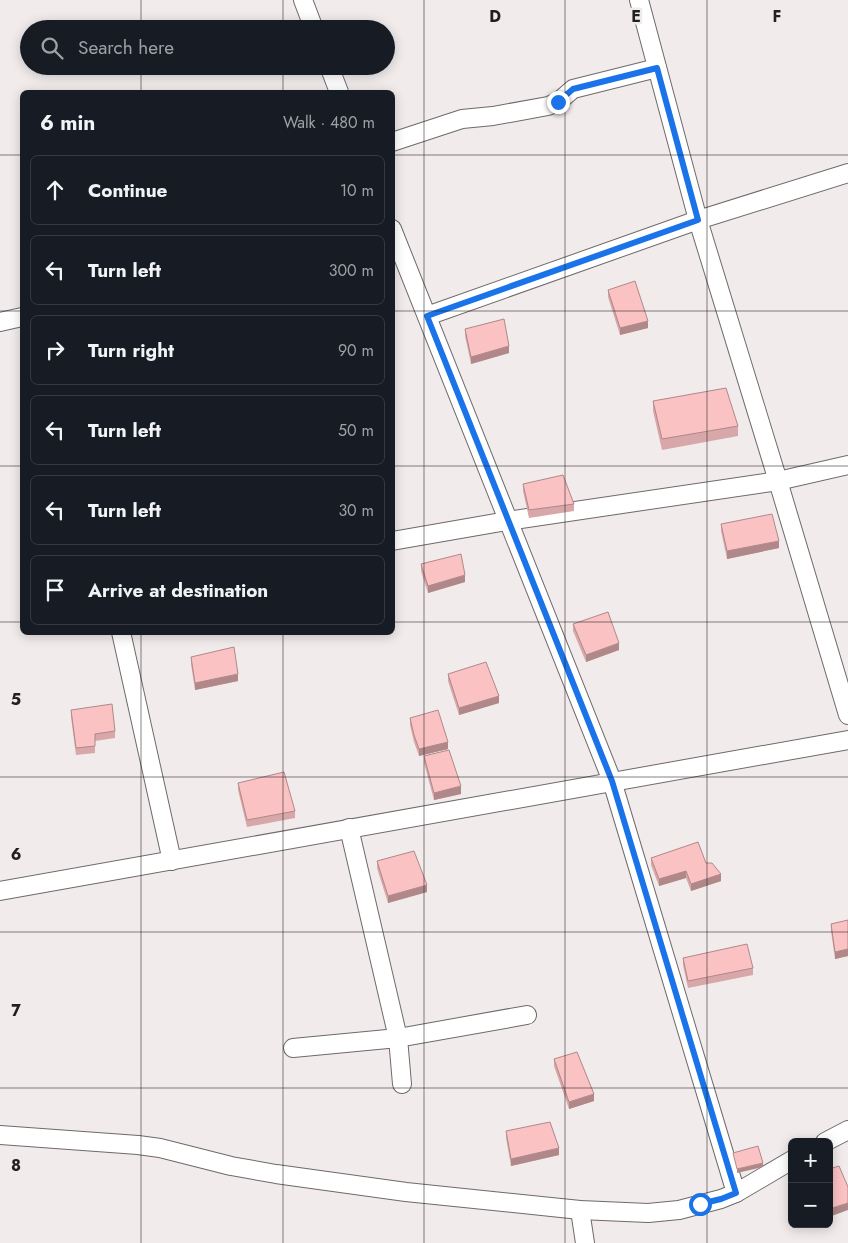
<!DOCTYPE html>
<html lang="en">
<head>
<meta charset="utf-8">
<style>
	body { margin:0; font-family:Jost,sans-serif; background:#242831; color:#f1f3f6 }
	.controls { position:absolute; right:15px; bottom:15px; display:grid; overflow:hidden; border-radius:8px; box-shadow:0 2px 12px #0003 }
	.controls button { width:45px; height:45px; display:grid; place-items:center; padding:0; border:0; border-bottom:1px solid #363941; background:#171b24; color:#f1f3f6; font:25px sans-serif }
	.stop { position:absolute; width:15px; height:15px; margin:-11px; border:4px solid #1a73e8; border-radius:50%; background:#fff }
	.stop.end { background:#1a73e8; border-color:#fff; box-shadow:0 1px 5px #0008 }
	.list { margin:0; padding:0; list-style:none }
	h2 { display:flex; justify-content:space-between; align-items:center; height:65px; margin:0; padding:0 20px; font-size:21px }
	h2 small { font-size:16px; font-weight:400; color:#9ea1a6 }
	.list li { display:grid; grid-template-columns:32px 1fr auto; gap:15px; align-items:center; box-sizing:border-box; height:70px; margin:0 10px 10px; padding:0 10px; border:1px solid #363941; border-radius:8px }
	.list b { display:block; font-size:19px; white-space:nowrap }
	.list em { font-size:16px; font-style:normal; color:#9ea1a6 }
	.icon { flex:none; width:28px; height:28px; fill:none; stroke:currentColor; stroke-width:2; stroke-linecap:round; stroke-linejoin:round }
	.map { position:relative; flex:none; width:848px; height:1243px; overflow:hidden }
	.search { position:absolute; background:#171b24; box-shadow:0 2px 12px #0003; left:20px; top:20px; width:375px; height:55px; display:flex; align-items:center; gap:12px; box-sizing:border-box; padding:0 18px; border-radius:28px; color:#9ea1a6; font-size:19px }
	.panel { position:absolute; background:#171b24; box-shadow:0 2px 12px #0003; left:20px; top:90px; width:375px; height:545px; border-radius:8px }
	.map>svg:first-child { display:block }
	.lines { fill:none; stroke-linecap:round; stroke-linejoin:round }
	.minor-casing { stroke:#6f696a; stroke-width:20 }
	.minor { stroke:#fff; stroke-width:18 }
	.wall { fill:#d8a7a9 }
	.shaded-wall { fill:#b08889 }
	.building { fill:#fbc2c4; stroke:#b08889 }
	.route { stroke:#1a73e8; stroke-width:6 }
	.grid { fill:none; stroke:#211f1f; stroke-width:1; stroke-opacity:0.55 }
	.grid-label { font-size:16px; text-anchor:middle; font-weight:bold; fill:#211f1f; stroke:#f1ebeb; stroke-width:5; stroke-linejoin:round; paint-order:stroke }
</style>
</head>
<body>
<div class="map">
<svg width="848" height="1243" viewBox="0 0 848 1243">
	<rect width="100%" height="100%" fill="#f1ebeb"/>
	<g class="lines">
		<defs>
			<g id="minor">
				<path d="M303,0l11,29"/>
				<path d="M639,0l59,220 80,261 70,234"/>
				<path d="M329,66l10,26"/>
				<path d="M392,142l70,-23 31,-3 55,-10 10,-4 15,-13 84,-21"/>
				<path d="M392,229l220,552 124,412"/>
				<path d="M427,316l271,-96 150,-47"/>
				<path d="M0,322l22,-5"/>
				<path d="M392,541l115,-20 271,-40 70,-16"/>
				<path d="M121,632l51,229"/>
				<path d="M349,828l49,210 4,46"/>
				<path d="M0,891l848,-151"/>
				<path d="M293,1048l105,-10 129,-23"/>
				<path d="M0,1135l138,10 22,3 71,18 45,8 130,18 174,18 68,3 31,-3 42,-11 15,-6 56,-33"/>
				<path d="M825,1142l23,-12"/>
				<path d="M580,1210l5,33"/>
			</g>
		</defs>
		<!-- minor casing -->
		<use href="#minor" class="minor-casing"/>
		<!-- minor -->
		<use href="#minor" class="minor"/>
	</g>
	<!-- wall -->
	<g class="wall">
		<path d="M608,290l40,38 -28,7 -12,-38z"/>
		<path d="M465,329l44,24 -38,11 -6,-28z"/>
		<path d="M653,401l85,25v10l-76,14 -9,-39z"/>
		<path d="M523,484l51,20v7l-45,7 -6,-27z"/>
		<path d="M721,524l58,24 -52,11 -6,-28z"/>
		<path d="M421,564l44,18 -37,11 -7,-22z"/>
		<path d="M573,624l46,26 -33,12 -13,-31z"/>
		<path d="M191,657l47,24 -43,9 -4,-26z"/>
		<path d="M448,674l51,29 -40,12 -11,-34z"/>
		<path d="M71,710l44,21v7l-20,3v12l-19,2 -5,-38z"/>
		<path d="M410,718l38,31 -29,7 -5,-14 -4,-17z"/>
		<path d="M424,756l37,38 -27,6 -10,-37z"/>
		<path d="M238,783l57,28v7l-48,9 -9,-37z"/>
		<path d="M651,858l55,5 15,18 -30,10 -5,-13 -27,8 -8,-21z"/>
		<path d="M377,861l50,31 -39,11 -11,-35z"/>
		<path d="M848,920v36l-13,3 -4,-28v-7z"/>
		<path d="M683,958l70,10v7l-65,13 -5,-23z"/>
		<path d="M554,1059l40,42 -25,8 -15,-43z"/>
		<path d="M506,1131l53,24 -48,11 -5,-28z"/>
	</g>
	<!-- shaded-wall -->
	<g class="shaded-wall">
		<path d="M648,321v7l-28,7v-7z"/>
		<path d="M509,346v7l-38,11v-7z"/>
		<path d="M779,541v7l-52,11v-8z"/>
		<path d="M465,575v7l-37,11v-7z"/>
		<path d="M619,643v7l-33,12v-7z"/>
		<path d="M238,674v7l-43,9v-7z"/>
		<path d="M499,696v7l-40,12v-7z"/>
		<path d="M448,742v7l-29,7v-7z"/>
		<path d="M461,786v8l-27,6v-7z"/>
		<path d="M686,871v7l-27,8v-7z"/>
		<path d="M721,874v7l-30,10v-7z"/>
		<path d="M427,885v7l-39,11v-7z"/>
		<path d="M848,949v7l-13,3v-7z"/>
		<path d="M594,1094v7l-25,8v-7z"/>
		<path d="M559,1148v7l-48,11v-7z"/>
		<path d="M763,1163v4l-26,6v-4z"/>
		<path d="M848,1203v7l-19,7v-8z"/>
	</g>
	<!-- building -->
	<g class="building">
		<path d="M635,281l13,40 -28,7 -12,-38z"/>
		<path d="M504,319l5,27 -38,11 -6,-28z"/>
		<path d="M726,388l12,38 -76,13 -9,-38z"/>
		<path d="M563,475l11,29 -45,6 -6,-26z"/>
		<path d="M772,514l7,27 -52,10 -6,-27z"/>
		<path d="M461,554l4,21 -37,11 -7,-22z"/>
		<path d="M608,612l11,31 -33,12 -13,-31z"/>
		<path d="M234,647l4,27 -43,9 -4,-26z"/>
		<path d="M486,662l13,34 -40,12 -11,-34z"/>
		<path d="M112,704l3,27 -20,3v12l-19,2 -5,-38z"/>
		<path d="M438,710l10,32 -29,7 -5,-14 -4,-17z"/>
		<path d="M449,750l12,36 -27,7 -10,-37z"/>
		<path d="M284,772l11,39 -48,9 -9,-37z"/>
		<path d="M698,842l8,21h6l9,11 -30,10 -5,-13 -27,8 -8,-21z"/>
		<path d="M414,851l13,34 -39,11 -11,-35z"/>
		<path d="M848,920v29l-13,3 -4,-28z"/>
		<path d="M747,944l6,24 -65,13 -5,-23z"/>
		<path d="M577,1052l17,42 -25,8 -15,-43z"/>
		<path d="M550,1122l9,26 -48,11 -5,-28z"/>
		<path d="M758,1146l5,17 -26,6 -4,-16z"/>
		<path d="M839,1166l9,21v16l-19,6v-40z"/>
	</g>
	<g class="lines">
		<!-- route -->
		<path class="route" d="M558,102l15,-13 84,-21 41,152 -271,96 185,465 124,412 -15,6 -21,5"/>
	</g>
	<!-- grid -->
	<path class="grid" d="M141,0v29M283,0v29M424,0v1243M565,0v1243M707,0v1243M141,66v26M283,66v26M0,155h22M392,155h456M0,311h22M392,311h456M0,466h22M392,466h456M0,622h22M392,622h456M141,632v611M283,632v611M0,777h848M0,932h848M0,1088h848"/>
	<g class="grid-label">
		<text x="495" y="22">D</text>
		<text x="636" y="22">E</text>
		<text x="777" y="22">F</text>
		<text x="16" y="705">5</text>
		<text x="16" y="860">6</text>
		<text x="16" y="1016">7</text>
		<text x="16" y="1171">8</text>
	</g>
</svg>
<div class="controls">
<button>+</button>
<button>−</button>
</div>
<div class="stop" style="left:700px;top:1204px"></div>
<div class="stop end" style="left:558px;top:102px"></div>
<div class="search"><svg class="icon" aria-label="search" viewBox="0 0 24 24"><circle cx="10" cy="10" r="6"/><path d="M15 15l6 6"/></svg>Search here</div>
<section class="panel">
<h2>6 min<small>Walk · 480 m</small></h2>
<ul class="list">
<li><svg class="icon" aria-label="ahead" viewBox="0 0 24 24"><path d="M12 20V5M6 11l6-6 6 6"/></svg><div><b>Continue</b></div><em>10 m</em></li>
<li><svg class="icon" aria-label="left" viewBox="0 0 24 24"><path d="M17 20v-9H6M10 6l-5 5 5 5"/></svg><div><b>Turn left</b></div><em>300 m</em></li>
<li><svg class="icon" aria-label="right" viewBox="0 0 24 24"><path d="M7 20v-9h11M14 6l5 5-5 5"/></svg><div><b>Turn right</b></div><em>90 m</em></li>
<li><svg class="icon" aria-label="left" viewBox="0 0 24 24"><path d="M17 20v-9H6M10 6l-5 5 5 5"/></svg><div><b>Turn left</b></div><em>50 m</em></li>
<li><svg class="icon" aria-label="left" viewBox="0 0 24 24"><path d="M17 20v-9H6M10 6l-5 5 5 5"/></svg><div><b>Turn left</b></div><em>30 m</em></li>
<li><svg class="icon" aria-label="arrive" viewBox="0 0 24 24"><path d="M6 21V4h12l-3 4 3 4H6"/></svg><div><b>Arrive at destination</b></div></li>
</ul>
</section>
</div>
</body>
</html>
